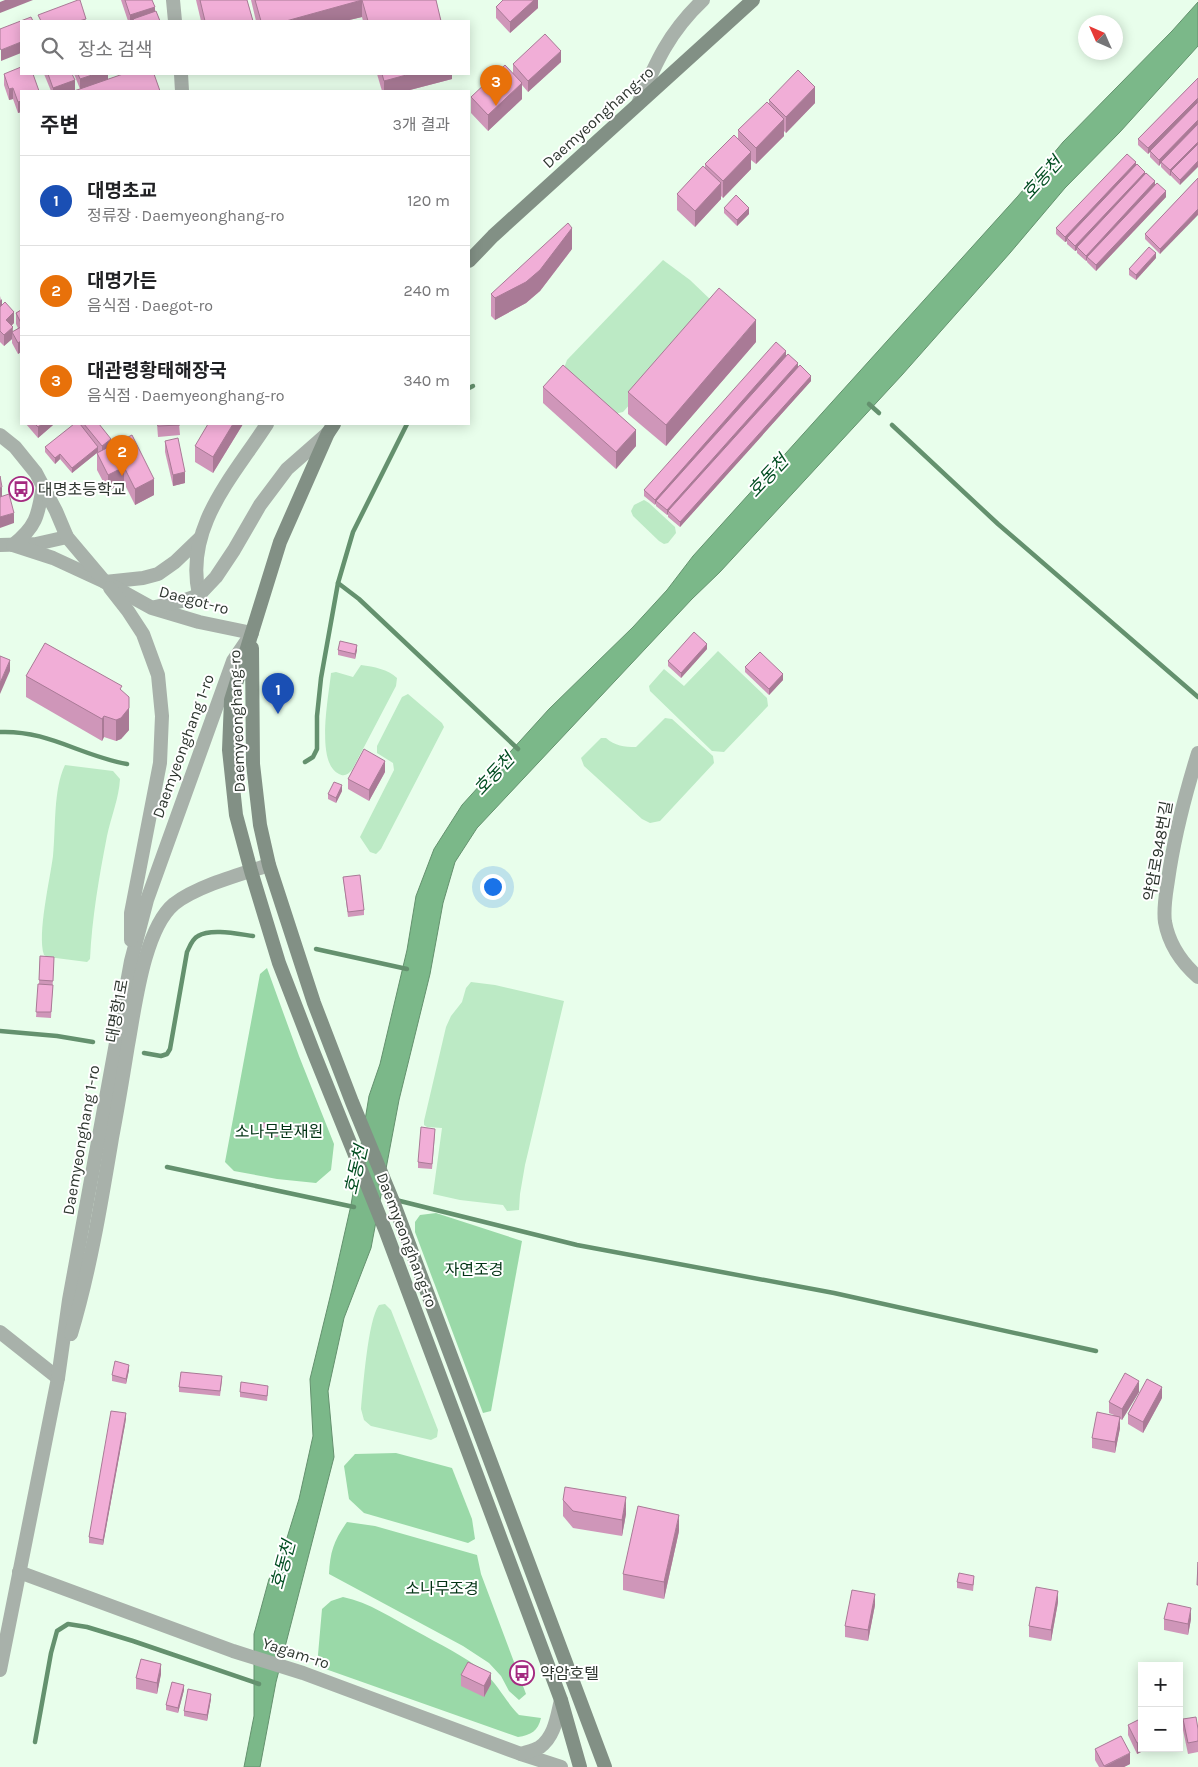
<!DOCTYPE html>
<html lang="ko">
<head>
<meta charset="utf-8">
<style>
	body { margin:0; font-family:Karla,"Noto Sans KR",sans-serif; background:#f6f6f6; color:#202124 }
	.controls { position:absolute; right:15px; bottom:15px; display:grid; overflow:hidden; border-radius:0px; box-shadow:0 2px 12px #0003 }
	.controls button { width:45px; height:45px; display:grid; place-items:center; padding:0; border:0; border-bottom:1px solid #e0e0e0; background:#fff; color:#202124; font:25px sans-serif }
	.compass { position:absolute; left:1078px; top:15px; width:45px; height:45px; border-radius:50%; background:#fff; box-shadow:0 2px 12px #0003; rotate:315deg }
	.you { position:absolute; left:492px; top:886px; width:18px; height:18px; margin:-12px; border:4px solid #fff; border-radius:50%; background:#1a73e8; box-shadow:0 0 0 8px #1a73e833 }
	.badge { display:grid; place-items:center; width:32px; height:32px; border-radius:50%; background:#ea580c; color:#fff; font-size:16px; font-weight:700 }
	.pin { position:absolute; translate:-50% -41px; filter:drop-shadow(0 1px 2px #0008) }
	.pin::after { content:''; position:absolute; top:26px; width:18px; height:15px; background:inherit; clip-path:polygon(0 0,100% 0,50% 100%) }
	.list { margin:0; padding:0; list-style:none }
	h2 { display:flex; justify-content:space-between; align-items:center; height:65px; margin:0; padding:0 20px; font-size:21px }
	h2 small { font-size:16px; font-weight:400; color:#757577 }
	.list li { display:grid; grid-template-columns:32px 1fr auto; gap:15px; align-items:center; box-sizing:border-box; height:90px; padding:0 20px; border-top:1px solid #e0e0e0 }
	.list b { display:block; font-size:19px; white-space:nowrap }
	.list p { margin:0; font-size:16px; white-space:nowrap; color:#757577 }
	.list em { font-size:16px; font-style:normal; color:#757577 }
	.icon { flex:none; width:28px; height:28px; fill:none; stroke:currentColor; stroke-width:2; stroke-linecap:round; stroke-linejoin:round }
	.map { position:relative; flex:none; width:1198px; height:1767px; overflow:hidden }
	.search { position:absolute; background:#fff; box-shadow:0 2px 12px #0003; left:20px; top:20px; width:450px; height:55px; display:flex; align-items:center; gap:12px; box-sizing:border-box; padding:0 18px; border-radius:0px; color:#757577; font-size:19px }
	.panel { position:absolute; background:#fff; box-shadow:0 2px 12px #0003; left:20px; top:90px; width:450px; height:335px; border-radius:0px }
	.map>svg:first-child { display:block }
	.green { fill:#bceac5 }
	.forest { fill:#9ad9a8 }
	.water { fill:#7bb889; stroke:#64916e }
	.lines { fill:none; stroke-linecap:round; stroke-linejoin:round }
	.stream { stroke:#64916e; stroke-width:4.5 }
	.minor { stroke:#a8b1aa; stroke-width:14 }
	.tertiary { stroke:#a8b1aa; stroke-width:14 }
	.secondary { stroke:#829085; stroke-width:14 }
	.wall { fill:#cf96b9 }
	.shaded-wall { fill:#a97a96 }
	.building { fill:#f1aed7; stroke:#a97a96 }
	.labels { text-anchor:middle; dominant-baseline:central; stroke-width:4; stroke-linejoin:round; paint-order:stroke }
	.street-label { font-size:16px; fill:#2f3730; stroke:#fff }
	.poi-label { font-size:16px; fill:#2f3730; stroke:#fff; text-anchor:start }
	.park-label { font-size:16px; fill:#023314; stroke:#fff }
	.water-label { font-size:18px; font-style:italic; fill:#034e22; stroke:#fff }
</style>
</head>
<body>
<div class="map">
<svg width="1198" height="1767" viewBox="0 0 1198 1767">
	<rect width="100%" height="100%" fill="#e8feeb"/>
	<!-- green -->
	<g class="green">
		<path d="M663,260l27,20 24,23 -1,8 -90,101 -9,2 -50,-46 3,-8z"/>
		<path d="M644,500l5,3 26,24 1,6 -8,10 -4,1 -5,-3 -26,-25 -2,-5 3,-6z"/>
		<path d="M718,651l49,47 1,8 -44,46 -12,-1 -62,-60 -1,-5 15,-17 20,17z"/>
		<path d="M361,665c13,2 27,4 36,13l-1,8 -44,84c-4,4 -7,7 -13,4 -24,-11 -10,-79 -8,-101l5,-1 17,5z"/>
		<path d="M408,694l34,29 2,4 -63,122 -5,5 -6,-2 -10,-15 34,-67 -1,-7 -16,-10v-7l25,-49z"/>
		<path d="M665,718l7,1 41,37 1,7 -54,58 -10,2 -8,-4 -58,-53 -3,-8 20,-20h5c9,8 18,9 30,9z"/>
		<path d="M65,765l48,6 7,8c-1,19 -9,38 -13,57 -8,41 -15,82 -17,123l-3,3 -39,-5 -4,-2c-7,-21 6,-75 9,-99 3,-28 0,-66 12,-91z"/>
		<path d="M471,982l24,3 69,16 -39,164 -5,29 -1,16 -12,1 -4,-6 -43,-5 -27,-6 9,-66 -15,-1 -3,-2v-4l22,-94 5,-11 11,-14 4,-14z"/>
		<path d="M385,1304l6,6 47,120 -1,7 -6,3 -60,-14 -7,-6 -3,-11c2,-21 7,-90 18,-104z"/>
	</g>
	<!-- forest -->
	<g class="forest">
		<path d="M267,968l32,88 35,88 -3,26 -15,13 -39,-4 -43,-8 -9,-9 35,-188z"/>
		<path d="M436,1213l86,28 -31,170 -8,2 -68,-181v-10l5,-7z"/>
		<path d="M396,1453l56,15 20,51 3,20 -7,4 -104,-30 -15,-14 -5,-33 11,-12z"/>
		<path d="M347,1522l28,4 102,29 4,19 45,120 -7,6 -10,-9 -8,-15 -12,-13 -26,-17 -134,-72c1,-22 5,-34 18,-52z"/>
		<path d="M343,1597c26,5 50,22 73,34 23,13 49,25 69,42 13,12 21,29 34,42l22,3c-3,13 -10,17 -23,19l-201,-71 5,-57 9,-8z"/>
	</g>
	<!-- water -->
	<path class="water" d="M1198,2v44l-78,86 -55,56 -55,65 -108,122 -182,197 -28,27 -215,229 -22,34 -12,41 -13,71 -31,126 -28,148 -27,70 -16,73 6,66 -58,225 -16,85h-16l10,-51v-82l15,-55 9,-12 21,-68 14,-63 -3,-57 22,-90 19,-84 18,-109 11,-32 27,-114 9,-54 18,-47 28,-44 87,-96 84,-82 34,-37 26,-34 325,-360 45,-54 109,-111z"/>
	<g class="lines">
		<!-- stream -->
		<g class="stream">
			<path d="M469,388l4,-2"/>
			<path d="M869,404l10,9"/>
			<path d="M407,424l-54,108 -15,51 21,16 159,150"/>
			<path d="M892,425l106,99 200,173"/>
			<path d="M0,732c48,-2 81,24 127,32"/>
			<path d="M305,762l8,-5 4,-8v-33l4,-38 17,-95"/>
			<path d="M316,949l91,20"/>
			<path d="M0,1031l57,5 36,6"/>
			<path d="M144,1053l17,3 6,-2 3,-5 17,-97c3,-6 5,-13 11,-16 13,-8 40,-2 55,0"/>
			<path d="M167,1167l187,40"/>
			<path d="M396,1200l181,45 257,48 262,58"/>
			<path d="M35,1742l16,-89 6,-22 11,-7 19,3 46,14 126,43"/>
		</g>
		<!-- minor -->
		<g class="minor">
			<path d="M173,0l2,21"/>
			<path d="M181,74l1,17"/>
			<path d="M638,104c18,-42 31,-72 65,-104"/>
			<path d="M0,545l36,-1 31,-7"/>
			<path d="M13,545l40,13 52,24 38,-4 15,-4 17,-12 25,-24"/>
			<path d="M13,545c24,-19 25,-30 30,-59"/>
			<path d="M199,595c-15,-68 34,-118 68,-171"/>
			<path d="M1198,753c-13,42 -24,84 -30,127 -2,14 -5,28 -3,42 4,22 16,40 33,55"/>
			<path d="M0,1332l58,46"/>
		</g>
		<!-- tertiary -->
		<g class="tertiary">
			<path d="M0,435l15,12 21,26 20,38 11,26 38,45 47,26 47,14 53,11 -19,28 -86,239 -16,61 -62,339 -11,78 -58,292"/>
			<path d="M110,588l18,23 15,23 15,41 4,41 -2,47 -29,150v27"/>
			<path d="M155,607l27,-6 17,-6 17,-18 18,-27 26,-45 27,-36 41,-36"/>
			<path d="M71,1334c19,-63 30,-130 41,-196 6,-31 11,-62 16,-93 7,-38 16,-116 46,-141 23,-18 67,-30 95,-39"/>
			<path d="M19,1572l214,79 70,22 218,81 40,13"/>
			<path d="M521,1754c6,-2 14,-4 19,-7 15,-11 17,-31 21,-47"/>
		</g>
		<!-- secondary -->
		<g class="secondary">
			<path d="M469,261l24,-25 260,-236"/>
			<path d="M334,424l-6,9 -48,109 -49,158 -2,50 7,65 15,56 28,92 34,88 73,181 175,468 19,67"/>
			<path d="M252,648l1,116 7,61 9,40 45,138 38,99 42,102 211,563"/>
		</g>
	</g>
	<!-- wall -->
	<g class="wall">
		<path d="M121,0h31l3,11 5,10h-32z"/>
		<path d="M196,0h51l6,21h-52z"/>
		<path d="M251,0h185l5,21h-78l-1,-4 -17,4h-89z"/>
		<path d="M538,0v8l-28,25 -14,-15v-11z"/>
		<path d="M561,62l-33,30 -6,-7v14l-34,32 -17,-18v-16l42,-24v-9z"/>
		<path d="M4,74l17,17v21l-3,1 -5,-14 -4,1 -5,-15z"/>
		<path d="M44,74h28l3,17h-24z"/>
		<path d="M74,74h34v5l-28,10z"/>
		<path d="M377,74h75v5l-46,12h-24z"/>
		<path d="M1198,78l-18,107 -9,-9v-1l-1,1 -9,-9v-4l-2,3 -9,-9v-5l-2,2 -10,-9v-6z"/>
		<path d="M769,100l46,3 -29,30 -2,-2v5l-28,28 -5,-4v9l-28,29 -2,-2v3l-26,28 -18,-17v-16l28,-26v-4l33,-25v-9l31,-26z"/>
		<path d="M1136,165l19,19 11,13 -70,74 -9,-9v-2l-1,1 -9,-8v-3l-2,1 -8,-7v-3l-2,1 -9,-8v-6z"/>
		<path d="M1198,178l-38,76 -15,-15v-5z"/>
		<path d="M724,208l25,6 -12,12 -13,-13z"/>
		<path d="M572,249l-32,42 -14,12 -31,17 -4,-4v-22z"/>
		<path d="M1156,258l-20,22 -7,-5v-6z"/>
		<path d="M0,296l2,9 12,18 -3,3 2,6 5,-4 -2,-4v-11l5,-3v42l-3,2 -6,-11v-4l-8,7 -4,-4z"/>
		<path d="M756,342l-90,104 -38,-32v-22z"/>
		<path d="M786,355l12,12 13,14 -131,146 -12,-10v-3l-1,1 -11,-9v-3l-1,2 -11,-9v-6z"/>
		<path d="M543,387l93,59 -20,23 -73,-66z"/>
		<path d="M26,424h27v1l-15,13z"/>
		<path d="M80,424h19l12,22 43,49 -19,10 -11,-22 -16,8 -11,-21v-17h2l-1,-1 -26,21 -12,-14 -5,5 -10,-12v-5l35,-22z"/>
		<path d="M157,424h22l1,11 -22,2z"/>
		<path d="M243,424l-30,49 -18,-11v-16z"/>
		<path d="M165,441l20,42 -12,3 -8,-34z"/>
		<path d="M707,649l-26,29 -13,-12v-5z"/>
		<path d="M338,650h19l-2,9 -17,-4z"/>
		<path d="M745,667l38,13 -14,15 -24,-23z"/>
		<path d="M26,676l96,15 7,39 -8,9 -5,2 -12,-4 -2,4 -76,-44z"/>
		<path d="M385,772l-16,29 -21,-12v-10z"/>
		<path d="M342,791l-6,12 -8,-4v-5z"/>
		<path d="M343,877l21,33v5l-16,2z"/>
		<path d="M40,956l14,1 -3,61 -15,-1 3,-33z"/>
		<path d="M263,1130h15v7l-15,-2z"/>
		<path d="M435,1134l-3,35 -14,-1v-6z"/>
		<path d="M129,1370l-3,14 -14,-3v-6z"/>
		<path d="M222,1381l-2,15 -41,-4v-5z"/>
		<path d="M268,1391l-1,10 -27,-4v-5z"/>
		<path d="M1139,1392l-17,28 -2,-1v9l-5,25 -23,-5v-10l22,-23 -5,-2v-11z"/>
		<path d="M1162,1398l-19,35 -15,-9v-10z"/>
		<path d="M126,1419l-23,126 -14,-2v-6z"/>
		<path d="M563,1500l63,14 -4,22 -49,-8 -10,-12z"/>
		<path d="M679,1531l-15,68 -41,-9v-16z"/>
		<path d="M974,1581l-1,10 -16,-3v-6z"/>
		<path d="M1058,1602l-7,39 -22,-4v-11z"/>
		<path d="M875,1605l-7,36 -23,-4v-11z"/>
		<path d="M1164,1619h27l-3,16 -24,-5z"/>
		<path d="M161,1674l-4,20 -21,-5v-11z"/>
		<path d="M461,1675l30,9 -7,13 -23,-11z"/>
		<path d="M184,1690l-6,23 -12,-3v-5z"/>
		<path d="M211,1699l-4,22 -23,-5v-5z"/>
		<path d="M1183,1719l15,10v23l-10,2 -5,-24z"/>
		<path d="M1128,1725l14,23h7l-12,6 -9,-19z"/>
		<path d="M1095,1749l35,15 -6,3h-25l-4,-7z"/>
	</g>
	<!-- shaded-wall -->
	<g class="shaded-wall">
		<path d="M5,0h28l-33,13v-11z"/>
		<path d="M362,0v17l-17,4h-59z"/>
		<path d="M534,0h4v8l-28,25v-11z"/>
		<path d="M155,7v11l-22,1v2h-3v-6z"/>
		<path d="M21,42v11l-20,8v-11z"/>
		<path d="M561,51v11l-33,30v-11z"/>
		<path d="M95,74h13v6l-28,10v-11z"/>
		<path d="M410,74h42v5l-46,12h-22v-10z"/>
		<path d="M75,80v11h-22v-3z"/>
		<path d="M522,83v16l-34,32v-16z"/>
		<path d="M815,87v16l-29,30v-16z"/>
		<path d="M13,88v11l-4,1v-11z"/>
		<path d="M1198,98v5l-50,51v-6z"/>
		<path d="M21,101v11l-3,1v-11z"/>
		<path d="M784,119v17l-28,28v-16z"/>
		<path d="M1198,120v6l-37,36v1l-2,3v-6z"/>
		<path d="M1198,142v5l-27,24v4l-1,1v-6z"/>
		<path d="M751,152v17l-28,29v-17z"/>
		<path d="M1198,161v6l-18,18v-5z"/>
		<path d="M1136,162v5l-69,71v3l-2,1v-5z"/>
		<path d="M1145,172v5l-68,70v3l-2,1v-5z"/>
		<path d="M1155,181v6l-68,70v3l-1,1v-5z"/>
		<path d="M721,183v16l-26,28v-16z"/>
		<path d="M1166,191v6l-70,74v-6z"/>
		<path d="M749,208v6l-12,12v-6z"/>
		<path d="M1198,209v6l-38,39v-5z"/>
		<path d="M572,228v21l-32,42 -14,12 -31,17v-22z"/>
		<path d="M1156,253v5l-20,22v-5z"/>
		<path d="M2,299v11l-2,2v-11z"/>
		<path d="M14,312v11l-8,8v-11z"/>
		<path d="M756,320v22l-90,104v-21z"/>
		<path d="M13,327l-1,12 -8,7v-11z"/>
		<path d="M21,341v11l-3,2v-11z"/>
		<path d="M786,351v6l-130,144v2l-1,2v-5z"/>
		<path d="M798,363v5l-130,143v3l-1,1v-5z"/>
		<path d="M811,376v5l-131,146v-5z"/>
		<path d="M42,424h11v1l-15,13v-11z"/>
		<path d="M233,424h10l-30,49v-16z"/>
		<path d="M636,430v16l-20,23v-17z"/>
		<path d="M111,439v11l-9,7v-11z"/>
		<path d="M98,447v5l-26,21v-5z"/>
		<path d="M60,454v5l-5,5v-6z"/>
		<path d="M124,467v16l-16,8v-16z"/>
		<path d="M185,472v11l-12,3v-11z"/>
		<path d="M154,479v16l-19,10v-16z"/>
		<path d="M2,487v11l-2,1v-11z"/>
		<path d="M14,513v10l-14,5v-11z"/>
		<path d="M707,644v5l-26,29v-5z"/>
		<path d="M357,645v5l-2,9v-5z"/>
		<path d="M10,660v11l-10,23v-11z"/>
		<path d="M783,674v6l-14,15v-6z"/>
		<path d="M129,708v22l-8,9 -5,2v-21z"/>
		<path d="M104,716v21l-2,4v-22z"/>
		<path d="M385,761v11l-16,29v-11z"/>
		<path d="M342,785v6l-6,12v-5z"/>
		<path d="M129,1365v5l-3,14v-5z"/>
		<path d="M1139,1381v11l-17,28v-11z"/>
		<path d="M1162,1387v11l-19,35v-11z"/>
		<path d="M126,1413v6l-23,126v-5z"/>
		<path d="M1120,1417v11l-5,25v-11z"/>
		<path d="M626,1497v17l-4,22v-16z"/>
		<path d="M679,1515v16l-15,68v-17z"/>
		<path d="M1058,1591v11l-7,39v-11z"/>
		<path d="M875,1594v11l-7,36v-11z"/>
		<path d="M1191,1608v11l-3,16v-11z"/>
		<path d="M161,1664v10l-4,20v-11z"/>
		<path d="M491,1673v11l-7,13v-11z"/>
		<path d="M184,1685v5l-6,23v-5z"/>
		<path d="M211,1694v5l-4,22v-6z"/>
		<path d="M1142,1741v7h7l-12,6v-11z"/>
		<path d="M1130,1753v11l-6,3h-20z"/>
	</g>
	<!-- building -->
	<g class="building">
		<path d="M78,0h2l6,19 -7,2h-38l-3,-6z"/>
		<path d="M125,0h27l3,7 -25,8z"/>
		<path d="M200,0h47l6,21h-48z"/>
		<path d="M255,0h181l5,21h-73l-6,-21 -76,21h-25z"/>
		<path d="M503,0h31l-24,22 -14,-15z"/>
		<path d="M156,11l4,10h-26l-1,-2z"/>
		<path d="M31,17l2,4h-12v21l-20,8 -1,-2v-19z"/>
		<path d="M545,34l16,17 -33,30 -15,-17z"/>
		<path d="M505,65l17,18 -34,32 -17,-18z"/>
		<path d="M21,67v7h12l6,17h-18v10l-3,1 -5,-14 -4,1 -5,-15z"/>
		<path d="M798,70l17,17 -29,30 -17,-17z"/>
		<path d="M48,74h24l3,6 -22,8z"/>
		<path d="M78,74h17l-15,5z"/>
		<path d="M123,74h31l6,17h-86z"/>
		<path d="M382,74h28l-26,7z"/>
		<path d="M1198,78v20l-50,50 -10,-9z"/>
		<path d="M767,102l17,17 -28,29 -18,-18z"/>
		<path d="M1198,102v18l-39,40 -9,-9z"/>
		<path d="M1198,124v18l-28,28 -9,-8z"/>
		<path d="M734,135l17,17 -28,29 -18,-17z"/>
		<path d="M1198,144v17l-18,19 -9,-9z"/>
		<path d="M1127,154l9,8 -71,75 -9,-9z"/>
		<path d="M1137,164l8,8 -70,74 -8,-8z"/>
		<path d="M703,166l18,17 -26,28 -18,-17z"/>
		<path d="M1146,173l9,8 -69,75 -9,-9z"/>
		<path d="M1198,178v31l-38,40 -15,-15z"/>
		<path d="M1157,183l9,8 -70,74 -9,-8z"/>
		<path d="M736,195l13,13 -12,12 -13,-12z"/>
		<path d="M568,223l4,5 -32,42 -14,12 -31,16 -4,-4z"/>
		<path d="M1149,247l7,6 -20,22 -7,-6z"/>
		<path d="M719,288l37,32 -90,105 -38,-33z"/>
		<path d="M5,302l9,10 -8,8 7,7 -9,8 -4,-4v-24z"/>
		<path d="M21,310v13l-5,-10z"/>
		<path d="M21,327v14l-3,2 -6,-11z"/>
		<path d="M776,342l10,9 -131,149 -11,-10z"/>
		<path d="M788,354l10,9 -131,147 -11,-9z"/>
		<path d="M563,365l73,65 -20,22 -73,-65z"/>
		<path d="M800,365l11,11 -131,146 -12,-11z"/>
		<path d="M35,424h7l-4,3z"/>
		<path d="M74,424h6l18,23 -26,21 -12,-14 -5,4 -10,-11z"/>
		<path d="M84,424h15l12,15 -9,7z"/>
		<path d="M157,424h22l1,1 -22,1z"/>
		<path d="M208,424h25l-20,33 -18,-11z"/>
		<path d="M132,435l22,44 -19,10 -11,-22 -16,8 -11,-22z"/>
		<path d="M178,438l7,34 -12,3 -8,-34z"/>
		<path d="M0,476l2,11 -2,1z"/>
		<path d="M9,494l5,19 -14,4v-20z"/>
		<path d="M694,632l13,12 -26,29 -13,-12z"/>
		<path d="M340,641l17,4 -2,9 -17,-4z"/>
		<path d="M45,643l77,43 -2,3 9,8v11l-8,10 -5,2 -12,-4 -2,3 -76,-43z"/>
		<path d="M760,652l23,22 -14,15 -24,-22z"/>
		<path d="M0,656l10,4 -10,23z"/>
		<path d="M364,749l21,12 -16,29 -21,-11z"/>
		<path d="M334,782l8,3 -6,13 -8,-4z"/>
		<path d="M360,875l4,35 -16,2 -5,-35z"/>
		<path d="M40,956l14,1 -1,24 -14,-1z"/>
		<path d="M38,984l15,1 -2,27h-15z"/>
		<path d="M263,1123l15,1v7l-15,-1z"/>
		<path d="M421,1127l14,2 -3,35 -14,-2z"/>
		<path d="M115,1361l14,4 -3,14 -14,-4z"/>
		<path d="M181,1372l41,4 -2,15 -41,-4z"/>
		<path d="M1125,1373l14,8 -17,28 -13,-7z"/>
		<path d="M1147,1379l15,8 -19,35 -15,-8z"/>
		<path d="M241,1382l27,4 -1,10 -27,-4z"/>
		<path d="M111,1411l15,2 -23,127 -14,-3z"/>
		<path d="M1097,1412l23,5 -5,25 -23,-4z"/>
		<path d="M565,1487l61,10 -4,23 -49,-9 -10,-11z"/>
		<path d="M638,1506l41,9 -15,67 -41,-8z"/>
		<path d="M1198,1562v23h-1z"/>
		<path d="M959,1573l15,3 -1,9 -16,-3z"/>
		<path d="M1036,1587l22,4 -7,39 -22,-4z"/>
		<path d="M852,1590l23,4 -7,36 -23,-4z"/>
		<path d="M1168,1603l23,5 -3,16 -24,-5z"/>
		<path d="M141,1659l20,5 -4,19 -21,-5z"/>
		<path d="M468,1662l23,11 -7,13 -23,-11z"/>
		<path d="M172,1682l12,3 -6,23 -12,-3z"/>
		<path d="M188,1689l23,5 -4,21 -23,-4z"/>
		<path d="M1196,1717l2,12v12l-10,2 -5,-24z"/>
		<path d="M1142,1718v23l-5,2 -9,-18z"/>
		<path d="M1121,1736l9,17 -26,13 -9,-17z"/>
	</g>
	<!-- icons -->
	<defs>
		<symbol id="bus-ring" viewBox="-11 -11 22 22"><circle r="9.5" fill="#fff" stroke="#a42a80" stroke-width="1.5"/><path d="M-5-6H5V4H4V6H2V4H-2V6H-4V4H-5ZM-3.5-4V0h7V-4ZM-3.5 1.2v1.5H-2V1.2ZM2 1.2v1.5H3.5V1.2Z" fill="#a42a80"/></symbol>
	</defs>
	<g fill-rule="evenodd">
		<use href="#bus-ring" x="7" y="475" width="28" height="28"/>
		<use href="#bus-ring" x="508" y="1659" width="28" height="28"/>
	</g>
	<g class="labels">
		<!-- street labels -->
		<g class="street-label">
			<text transform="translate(598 117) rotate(-42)">Daemyeonghang-ro</text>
			<text transform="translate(194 600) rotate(15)">Daegot-ro</text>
			<text transform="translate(237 721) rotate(-92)">Daemyeonghang-ro</text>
			<text transform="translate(183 746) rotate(-70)">Daemyeonghang 1-ro</text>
			<text transform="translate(1158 851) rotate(-80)">약암로948번길</text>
			<text transform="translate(117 1011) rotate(-80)">대명항1로</text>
			<text transform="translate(81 1140) rotate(-80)">Daemyeonghang 1-ro</text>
			<text transform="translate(407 1240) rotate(69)">Daemyeonghang-ro</text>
			<text transform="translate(296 1653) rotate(18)">Yagam-ro</text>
		</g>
		<!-- poi labels -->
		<g class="poi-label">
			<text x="38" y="489">대명초등학교</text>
			<text x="540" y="1673">약암호텔</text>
		</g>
		<!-- park labels -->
		<g class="park-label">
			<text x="279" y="1131">소나무분재원</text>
			<text x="474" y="1269">자연조경</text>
			<text x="442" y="1588">소나무조경</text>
		</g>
		<!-- water labels -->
		<g class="water-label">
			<text transform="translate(1042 178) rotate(-48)">호동천</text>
			<text transform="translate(768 476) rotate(-47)">호동천</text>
			<text transform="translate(494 774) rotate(-47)">호동천</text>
			<text transform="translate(356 1170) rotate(-77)">호동천</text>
			<text transform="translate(283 1565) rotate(-75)">호동천</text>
		</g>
	</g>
</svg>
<div class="controls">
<button>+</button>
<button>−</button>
</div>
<svg class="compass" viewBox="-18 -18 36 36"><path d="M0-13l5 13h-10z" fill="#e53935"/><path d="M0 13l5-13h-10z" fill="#757577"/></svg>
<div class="you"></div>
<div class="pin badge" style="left:278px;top:714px;background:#1a4fb4">1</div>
<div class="pin badge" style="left:122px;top:476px;background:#e8710a">2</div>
<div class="pin badge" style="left:496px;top:106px;background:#e8710a">3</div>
<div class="search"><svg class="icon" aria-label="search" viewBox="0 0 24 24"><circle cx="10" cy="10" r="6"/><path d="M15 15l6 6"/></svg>장소 검색</div>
<section class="panel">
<h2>주변<small>3개 결과</small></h2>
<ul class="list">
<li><span class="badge" style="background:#1a4fb4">1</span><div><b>대명초교</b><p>정류장 · Daemyeonghang-ro</p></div><em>120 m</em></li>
<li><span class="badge" style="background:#e8710a">2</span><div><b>대명가든</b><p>음식점 · Daegot-ro</p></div><em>240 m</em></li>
<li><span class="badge" style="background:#e8710a">3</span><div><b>대관령황태해장국</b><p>음식점 · Daemyeonghang-ro</p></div><em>340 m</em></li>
</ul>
</section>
</div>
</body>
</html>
